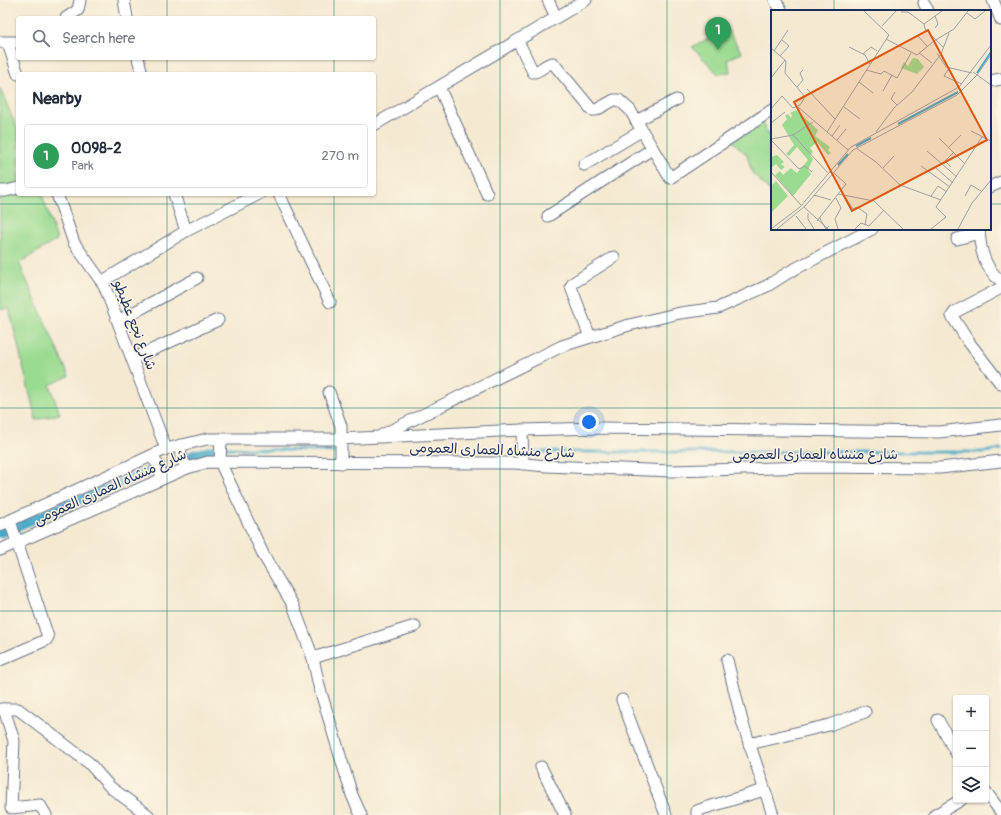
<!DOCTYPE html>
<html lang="en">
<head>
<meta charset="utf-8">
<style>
	body { margin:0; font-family:Pangolin,"Playpen Sans Arabic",sans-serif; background:#f2f2f3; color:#1f2937 }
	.controls { position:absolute; right:12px; bottom:12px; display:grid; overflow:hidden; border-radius:4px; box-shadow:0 1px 3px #0004 }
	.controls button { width:36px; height:36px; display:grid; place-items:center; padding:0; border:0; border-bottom:1px solid #e0e1e3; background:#fff; color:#1f2937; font:20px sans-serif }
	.you { position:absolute; left:589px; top:422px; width:14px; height:14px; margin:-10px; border:3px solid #fff; border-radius:50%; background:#1a73e8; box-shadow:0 0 0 6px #1a73e833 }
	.badge { display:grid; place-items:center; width:26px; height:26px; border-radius:50%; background:#2563eb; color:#fff; font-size:13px; font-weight:700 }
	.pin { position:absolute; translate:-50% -33px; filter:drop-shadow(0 1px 2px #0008) }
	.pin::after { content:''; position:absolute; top:21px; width:14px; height:12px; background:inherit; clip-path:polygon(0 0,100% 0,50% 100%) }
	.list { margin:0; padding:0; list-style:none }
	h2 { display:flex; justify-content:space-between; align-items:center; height:52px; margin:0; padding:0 16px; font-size:17px }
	h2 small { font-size:13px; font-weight:400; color:#747a83 }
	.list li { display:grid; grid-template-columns:26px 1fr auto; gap:12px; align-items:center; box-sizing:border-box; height:64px; margin:0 8px 8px; padding:0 8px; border:1px solid #e0e1e3; border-radius:4px }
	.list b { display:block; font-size:15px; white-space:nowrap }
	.list p { margin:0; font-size:13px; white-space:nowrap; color:#747a83 }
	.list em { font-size:13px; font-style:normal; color:#747a83 }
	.icon { flex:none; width:22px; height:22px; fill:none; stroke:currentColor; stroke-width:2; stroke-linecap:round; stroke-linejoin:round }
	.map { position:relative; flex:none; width:1001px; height:815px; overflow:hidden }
	.search { position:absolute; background:#fff; box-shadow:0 1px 3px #0004; left:16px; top:16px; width:360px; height:44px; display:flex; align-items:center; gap:10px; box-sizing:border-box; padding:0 14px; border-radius:4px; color:#747a83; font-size:15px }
	.panel { position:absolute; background:#fff; box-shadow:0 1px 3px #0004; left:16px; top:72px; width:360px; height:124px; border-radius:4px }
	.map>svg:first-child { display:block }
	.green { fill:#9bdb91; stroke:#5b8578 }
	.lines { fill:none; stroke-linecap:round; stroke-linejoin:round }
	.stream { stroke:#48a9c8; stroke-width:3 }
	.canal { stroke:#48a9c8; stroke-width:10 }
	.minor-casing { stroke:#677086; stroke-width:13 }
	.minor { stroke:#fff; stroke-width:11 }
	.grid { fill:none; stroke:#0f766e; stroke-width:1; stroke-opacity:0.55 }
	.labels { text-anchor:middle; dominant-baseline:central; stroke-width:3; stroke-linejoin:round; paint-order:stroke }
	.street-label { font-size:14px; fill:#1b2f5e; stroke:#fcf5e5 }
	.inset-river { fill:none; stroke:#48a9c8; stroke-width:2 }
	.inset-road { fill:none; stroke:#9e9fa3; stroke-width:1 }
	.view { fill:#de5710; fill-opacity:0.15; stroke:#de5710; stroke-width:2 }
	.inset-edge { fill:none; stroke:#1b2f5e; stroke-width:2 }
</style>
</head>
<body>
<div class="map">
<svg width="1001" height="815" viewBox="0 0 1001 815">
	<rect width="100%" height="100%" fill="#fcf5e5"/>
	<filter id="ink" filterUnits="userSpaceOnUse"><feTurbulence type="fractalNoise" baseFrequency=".025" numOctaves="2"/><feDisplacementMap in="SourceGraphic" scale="8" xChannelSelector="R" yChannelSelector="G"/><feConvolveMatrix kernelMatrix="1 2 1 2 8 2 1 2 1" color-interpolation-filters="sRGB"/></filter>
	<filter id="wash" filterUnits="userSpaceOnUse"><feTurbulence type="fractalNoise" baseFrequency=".012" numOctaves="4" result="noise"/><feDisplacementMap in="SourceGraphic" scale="16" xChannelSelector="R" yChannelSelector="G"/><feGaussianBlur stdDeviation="0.9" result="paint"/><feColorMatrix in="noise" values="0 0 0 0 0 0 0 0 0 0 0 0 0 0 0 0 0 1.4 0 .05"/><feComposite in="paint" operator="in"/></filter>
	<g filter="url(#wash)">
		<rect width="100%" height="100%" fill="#f5ead1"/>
		<!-- green -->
		<g class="green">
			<path d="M727,29l15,24 -14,6 2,13 -12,2 -26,-27z"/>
			<path d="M0,88l18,43v63h24l15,46 -38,23 50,113 -19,9 10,29 -24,6 -27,-112 -9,2z"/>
			<path d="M758,113l14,28v52l-20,-20 -5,-18 -20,-19z"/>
		</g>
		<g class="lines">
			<!-- stream -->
			<g class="stream">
				<path d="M227,448l110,4"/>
				<path d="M534,452h450l17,-3"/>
			</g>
			<!-- canal -->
			<g class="canal">
				<path d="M193,455l24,-6"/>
				<path d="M0,533l152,-63"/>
			</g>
		</g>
	</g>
	<g filter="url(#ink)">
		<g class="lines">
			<defs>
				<g id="minor">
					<path d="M124,0l3,18"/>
					<path d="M548,0l8,17"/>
					<path d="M775,0l7,11"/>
					<path d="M993,0l8,20"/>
					<path d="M924,3l4,8"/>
					<path d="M66,18l12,-8 2,-10"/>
					<path d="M518,41l15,31c8,0 12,-9 20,-9l39,47h4l18,-10h5l11,10 40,68 102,-68"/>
					<path d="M0,42h18"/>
					<path d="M8,43l10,31"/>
					<path d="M138,58l4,16"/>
					<path d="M990,81l11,-2"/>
					<path d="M439,87l48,107"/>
					<path d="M636,121l40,-21"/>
					<path d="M374,125l212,-125"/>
					<path d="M584,165l57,-34"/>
					<path d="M990,187l11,-5"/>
					<path d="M0,191h6l12,-3"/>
					<path d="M57,194l17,49 30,42 62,164"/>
					<path d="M174,194l12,37"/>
					<path d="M279,194l51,108"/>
					<path d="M548,216l104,-67"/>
					<path d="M979,229c1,20 5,39 22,52"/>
					<path d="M957,239l22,-6"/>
					<path d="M103,281l83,-50 73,-37"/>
					<path d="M1001,288l-46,24 -3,4 16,25 33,43"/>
					<path d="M118,321l79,-43"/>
					<path d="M590,337l-19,-50 2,-4 41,-26"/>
					<path d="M132,359l86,-39"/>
					<path d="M329,392l12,34v37"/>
					<path d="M522,430l1,34"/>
					<path d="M382,435l180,-89 67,-21 51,-12 38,-5 49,-22 22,-14 83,-43"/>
					<path d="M221,439l-1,23 44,94 29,49 20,53 6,28 33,109 9,20"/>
					<path d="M180,445l1,12 6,11"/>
					<path d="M151,456l8,10 3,13"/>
					<path d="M0,525l166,-76 41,-10h133l182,-9 76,-2 341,4 62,-7"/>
					<path d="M0,550l187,-82 21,-6 307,1 31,3 126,5 138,-4 130,1 61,-7"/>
					<path d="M313,658l102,-32"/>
					<path d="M0,660l46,-20 2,-3 -38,-116"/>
					<path d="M727,660l15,61 31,94"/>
					<path d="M622,700l44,115"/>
					<path d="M0,709h18l71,54 21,24 38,28"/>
					<path d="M4,709l10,32 -3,67 29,-3 6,10"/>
					<path d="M938,720l18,33"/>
					<path d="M749,744l80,-19 36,-13"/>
					<path d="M541,767l24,48"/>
					<path d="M986,792l15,20"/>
					<path d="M697,815v-4l5,-2 62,-19"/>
					<path d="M935,815l26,-15"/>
				</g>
			</defs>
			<!-- minor casing -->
			<use href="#minor" class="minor-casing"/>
			<!-- minor -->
			<use href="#minor" class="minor"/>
		</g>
	</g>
	<!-- grid -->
	<path class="grid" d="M167,0v18M334,0v18M500,0v815M667,0v815M834,0v11M167,58v16M334,58v16M167,194v621M334,194v621M0,204h772M990,204h11M834,229v586M0,408h1001M0,611h1001"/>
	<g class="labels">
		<!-- street labels -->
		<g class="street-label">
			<text transform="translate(135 325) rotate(69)">شارع نجع عطيطو</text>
			<text transform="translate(492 450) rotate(2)">شارع منشاه العمارى العمومى</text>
			<text x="815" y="454">شارع منشاه العمارى العمومى</text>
			<text transform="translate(110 487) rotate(-24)">شارع منشاه العمارى العمومى</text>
		</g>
	</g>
	<!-- overview -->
	<g transform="translate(771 10)">
		<rect width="220" height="220" fill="#f5ead1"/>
		<path d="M142,48l5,1 6,8 -7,7 -16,-6 3,-6 4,4zM25,100l22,20 -3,6 15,11 -2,3 3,3 -3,2 -11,-13 -7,6 3,4 -3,3 3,4 -5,11 3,4 -18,22 -18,-21 5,-4 3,4 8,-7 6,5 11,-13 -11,-13 -8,9 -3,-2 8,-9 -12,-20 5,-6 -2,-3 3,-2 3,4 1,-3 -2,-2zM6,145l7,7 -3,2 4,3 -4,3 -5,-6 -5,4v-11zM5,171l12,15 -17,17v-27z" fill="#9bdb91"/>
		<path class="inset-river" d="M206,63l14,-21M127,114l60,-32M85,136l15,-8M67,155l10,-11"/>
		<path class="inset-road" d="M130,2h7l16,12 1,5 18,18M196,3l8,6 10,-8M164,6l3,8 -3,4M153,14l18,-13M111,16l14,-15M147,26l9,10M115,29l31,16 17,-14 20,-12 14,-18M78,37l16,8 5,9M0,38l15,13 -1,12 20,24 -5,8 -7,3 -11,-12 -11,13M3,41l14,-21M148,43l13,10M166,43l9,14 26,6M92,44l8,-7 6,4M9,46l9,-10 -7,-6M178,58l-5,8 18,8M95,60l15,4 3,-3 13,7 14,-25M202,62l18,13M0,68l14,-18M88,72l14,11M26,77l6,-7 -3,-7 3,-3M36,79l28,30M112,81l9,-16M124,82l-4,7 6,6M27,97l50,43M73,97l16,12M0,113l14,-11M200,121l20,10M56,122l62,-97 -25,-24M105,122l18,-24 18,-16 29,-38 8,-21M22,125l36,39M61,126l8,-11M168,128l26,26M0,129l22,-4 20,-13M0,130l28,29 6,-3 7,6M66,130l9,-11M85,138l20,14 24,23 41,15M177,138l13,-13M156,141l30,26M150,156l29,21M180,157l-6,-6 8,-8M112,158l11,-12M165,158l17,15M0,162l30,33M67,184l36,7 29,28M43,185l17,5M160,186l7,-10 9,6M194,186l6,-11 10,6M74,187l8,12 4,-2 10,7 -2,11M65,188l5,10 -6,11 3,10M33,197l24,22M37,203v6l6,10M25,206l10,13M48,207l7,12 3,-3M46,211l29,-37 -12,-11M0,219l29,-22 51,-60 108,-60 32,-42M6,219l28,-23 48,-56 104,-55 20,-20 14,-20M84,219l6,-6 8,3 15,-16M160,219l15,-12 -10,-10 46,-70M187,219l14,-26 19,-23"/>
		<path class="view" d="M157,20l59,110 -135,71 -58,-109z"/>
		<rect width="220" height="220" class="inset-edge"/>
	</g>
</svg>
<div class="controls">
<button>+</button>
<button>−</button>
<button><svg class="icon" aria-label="layers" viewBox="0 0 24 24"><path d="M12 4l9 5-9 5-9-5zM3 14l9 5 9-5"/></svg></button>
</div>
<div class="you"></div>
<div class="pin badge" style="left:718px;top:50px;background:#2e9e5b">1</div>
<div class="search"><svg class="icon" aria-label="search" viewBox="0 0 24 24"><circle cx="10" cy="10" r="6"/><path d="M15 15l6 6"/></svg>Search here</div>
<section class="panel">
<h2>Nearby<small></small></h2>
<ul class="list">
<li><span class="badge" style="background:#2e9e5b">1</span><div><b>0098-2</b><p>Park</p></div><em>270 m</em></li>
</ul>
</section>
</div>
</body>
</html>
